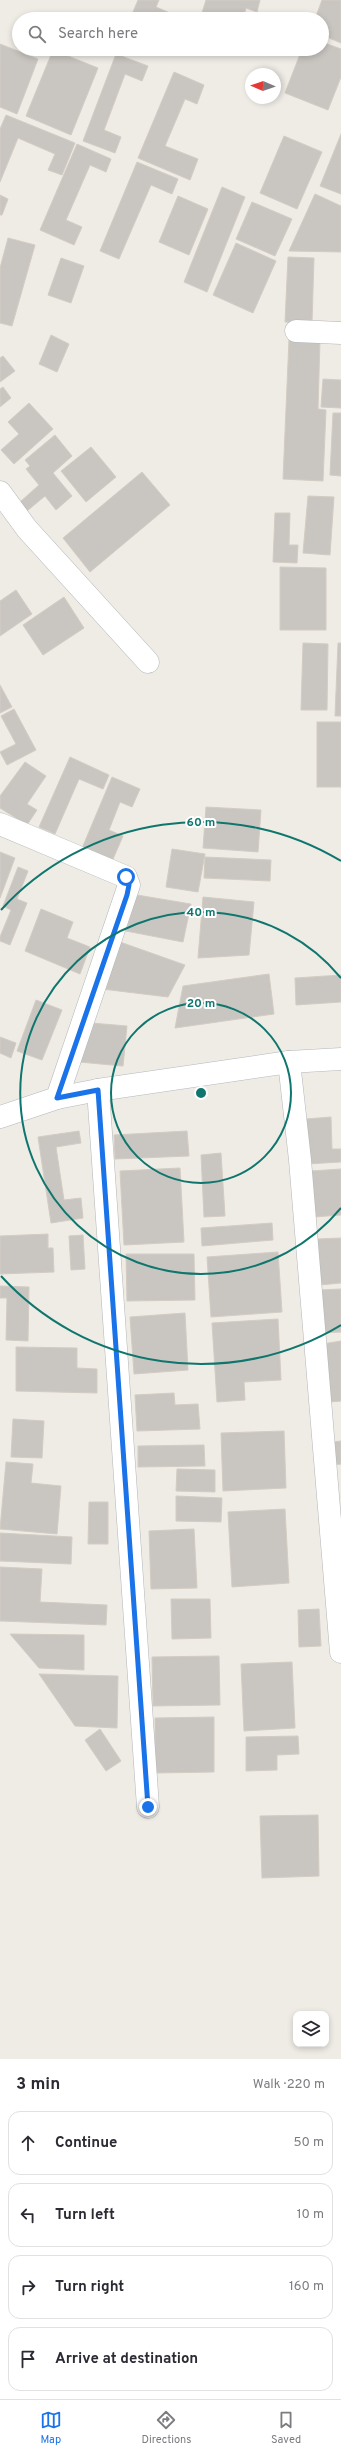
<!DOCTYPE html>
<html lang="en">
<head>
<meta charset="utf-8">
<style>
	body { margin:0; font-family:Overpass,sans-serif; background:#f7f7f7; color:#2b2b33 }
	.controls { position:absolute; right:12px; bottom:12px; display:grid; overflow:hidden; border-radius:8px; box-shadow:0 2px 6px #0003 }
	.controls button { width:36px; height:36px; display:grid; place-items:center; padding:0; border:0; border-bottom:1px solid #e1e1e2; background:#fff; color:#2b2b33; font:20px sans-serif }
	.compass { position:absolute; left:245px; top:68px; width:36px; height:36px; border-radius:50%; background:#fff; box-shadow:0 2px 6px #0003; rotate:272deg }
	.stop { position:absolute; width:12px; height:12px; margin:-9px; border:3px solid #1a73e8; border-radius:50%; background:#fff }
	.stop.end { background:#1a73e8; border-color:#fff; box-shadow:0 1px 4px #0008 }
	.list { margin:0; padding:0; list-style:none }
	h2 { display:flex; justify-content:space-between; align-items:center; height:52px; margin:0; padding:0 16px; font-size:17px }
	h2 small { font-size:13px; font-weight:400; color:#7c7c81 }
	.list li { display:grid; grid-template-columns:26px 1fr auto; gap:12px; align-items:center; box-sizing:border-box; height:64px; margin:0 8px 8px; padding:0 8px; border:1px solid #e1e1e2; border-radius:12px }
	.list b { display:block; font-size:15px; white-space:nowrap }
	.list em { font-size:13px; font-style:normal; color:#7c7c81 }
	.icon { flex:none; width:22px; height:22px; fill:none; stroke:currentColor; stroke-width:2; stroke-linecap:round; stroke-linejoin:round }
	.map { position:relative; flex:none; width:341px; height:2059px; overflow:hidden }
	.search { position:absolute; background:#fff; box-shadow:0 2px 6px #0003; left:12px; right:12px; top:12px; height:44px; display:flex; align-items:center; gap:10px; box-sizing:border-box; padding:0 14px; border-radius:22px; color:#7c7c81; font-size:15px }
	.sheet { height:340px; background:#fff }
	nav { display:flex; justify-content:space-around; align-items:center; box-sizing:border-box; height:56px; border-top:1px solid #e1e1e2; background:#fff; font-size:11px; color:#7c7c81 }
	nav a { display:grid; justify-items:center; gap:2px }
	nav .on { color:#1a73e8 }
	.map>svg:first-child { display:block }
	.building { fill:#c9c6c1; stroke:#d3ccc3 }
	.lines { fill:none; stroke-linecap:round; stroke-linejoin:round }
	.street-casing { stroke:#b2b6b9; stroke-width:23 }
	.secondary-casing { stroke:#b3b8bc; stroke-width:23 }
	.street { stroke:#fff; stroke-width:22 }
	.secondary { stroke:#fff; stroke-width:22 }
	.route { stroke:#1a73e8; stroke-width:5 }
	.ring { fill:none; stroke:#0f766e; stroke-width:2 }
	.centre { fill:#0f766e; stroke:#fff; stroke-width:2 }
	.ring-label { font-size:12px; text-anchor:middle; font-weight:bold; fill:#0f766e; stroke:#fff; stroke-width:4; stroke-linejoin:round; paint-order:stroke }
</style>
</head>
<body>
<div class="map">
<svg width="341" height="2059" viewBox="0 0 341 2059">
	<rect width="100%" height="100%" fill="#efebe5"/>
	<!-- building -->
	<g class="building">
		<path d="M138,0h21l-3,7 21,9 -2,3h-45z"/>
		<path d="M206,0h54l-3,12 -11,-4 -3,11h-43z"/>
		<path d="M322,0h19v43l-19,-8v-16h-7z"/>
		<path d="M322,42l19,7v28l-13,33 -43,-17 17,-44h20z"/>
		<path d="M0,44l38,15 -21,55 -17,-7z"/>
		<path d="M53,50l45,18 -27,67 -45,-19z"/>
		<path d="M116,54l32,12 -6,15 -17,-7 -21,56 17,7 -6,16 -32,-12z"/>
		<path d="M174,72l30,13 -7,19 -12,-5 -20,47 33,13 -8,21 -52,-22z"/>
		<path d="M6,115l69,28 -13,32 -14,-5 7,-16 -37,-16 -18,44v-53z"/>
		<path d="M341,134v60l-21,-8z"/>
		<path d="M284,136l38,16 -25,57 -37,-16z"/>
		<path d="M77,144l34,15 -5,13 -16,-7 -24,55 16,7 -8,18 -34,-15z"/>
		<path d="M137,162l41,17 -6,15 -21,-9 -32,74 -19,-8z"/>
		<path d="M222,187l23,10 -38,95 -23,-10z"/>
		<path d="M315,194l26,12v46l-52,-1z"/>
		<path d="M0,195l8,4 -6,16h-2z"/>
		<path d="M178,196l30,13 -19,46 -30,-13z"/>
		<path d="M252,202l40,17 -17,37 -39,-17z"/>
		<path d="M8,238l27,7 -23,81 -12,-3v-55z"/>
		<path d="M236,243l40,18 -23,52 -40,-18z"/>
		<path d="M288,257l26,1 -2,65 -27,-1z"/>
		<path d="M61,258l23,8 -13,37 -23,-8z"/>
		<path d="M51,335l18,9 -12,28 -18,-8z"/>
		<path d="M289,339l31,1 -2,69 8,1 -3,71 -40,-2z"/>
		<path d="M3,356l12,15 -15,11v-24z"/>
		<path d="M323,379l18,1v28l-20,-1z"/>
		<path d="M3,387l8,11 -11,9v-18z"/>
		<path d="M29,403l24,26 -39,35 -13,-14 18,-16 -11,-12z"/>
		<path d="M333,413h8v63l-11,-1z"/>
		<path d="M55,435l17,21 -19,17 19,23 -16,14 -11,-14 -18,15 -7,-9 19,-17 -13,-16 4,-3 -5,-6z"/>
		<path d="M91,447l25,30 -30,25 -25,-31z"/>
		<path d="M142,472l28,33 -80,67 -27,-34z"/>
		<path d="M308,496l26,1 -4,58 -27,-2z"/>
		<path d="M275,513h15l-1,32h9l-1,18 -24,-1z"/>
		<path d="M280,567l46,1v62h-46z"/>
		<path d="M16,590l16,24 -32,22v-35z"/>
		<path d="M64,597l20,31 -41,27 -20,-30z"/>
		<path d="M303,643l25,1 -1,66h-26z"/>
		<path d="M338,643h3v73h-6z"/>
		<path d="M0,685l12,22 -12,6z"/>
		<path d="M14,709l22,41 -29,15 -7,-13 16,-8 -15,-28z"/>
		<rect x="317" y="722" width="24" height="65"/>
		<path d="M70,757l39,18 -6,14 -24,-10 -24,55 -16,-7z"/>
		<path d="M25,762l21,14 -19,28 10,6 -10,15 -27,-17v-12z"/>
		<path d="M112,777l28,12 -8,18 -12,-5 -11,28 14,6 -13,30 -30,-13z"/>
		<path d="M206,807l55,3 -3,42 -55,-4z"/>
		<path d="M172,849l33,5 -7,38 -32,-5z"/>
		<path d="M0,852l15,6 -15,40z"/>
		<path d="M205,857l66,3 -1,21 -66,-3z"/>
		<path d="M18,867l10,4 -11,28 10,4 -17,42 -10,-4v-4l11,-27 -8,-4z"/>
		<path d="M137,895l54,9 -8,38 -57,-11z"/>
		<path d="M203,897l51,5 -5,53 -51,3z"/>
		<path d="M41,909l32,13 -6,16 23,9 -10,27 -55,-23z"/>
		<path d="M120,942l65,23 -17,32 -66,-8z"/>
		<path d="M269,974l5,40 -99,14 8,-42z"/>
		<path d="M341,975v27l-45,3 -1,-27z"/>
		<path d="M36,1000l26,10 -20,50 -25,-9z"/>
		<path d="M91,1023l36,3 -4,40 -44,-4z"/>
		<path d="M0,1037l16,6 -5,15 -11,-5z"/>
		<path d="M331,1117l1,32h9v13l-33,2 -2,-45z"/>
		<path d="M79,1131l2,12 -25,4 8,53 17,-2 2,20 -32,5 -13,-86z"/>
		<path d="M187,1131l2,25 -74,3 -1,-24z"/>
		<path d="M221,1153l4,63 -21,1 -3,-62z"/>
		<path d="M180,1168l4,74 -60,3 -4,-74z"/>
		<path d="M341,1169v46l-27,2 -3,-46z"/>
		<path d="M272,1223l1,17 -71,6 -1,-18z"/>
		<path d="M48,1234v14h5l1,24 -54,2v-38z"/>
		<path d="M83,1235l2,34 -14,1 -2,-34z"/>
		<path d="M341,1238v45l-21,2 -3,-46z"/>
		<path d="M278,1252l4,60 -71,5 -4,-60z"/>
		<path d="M126,1254h68l1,46 -68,1z"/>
		<path d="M0,1286l29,1 -1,54 -22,-1 1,-42h-7z"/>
		<path d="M341,1289v43l-19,1 -3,-43z"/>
		<path d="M185,1313l3,57 -54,4 -4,-57z"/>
		<path d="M278,1319l3,61 -37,2 1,18 -28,2 -5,-79z"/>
		<path d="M341,1341v60l-11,1 -8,-58z"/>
		<path d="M16,1347l61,1v20l20,1v24l-81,-2z"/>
		<path d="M174,1393l1,12 23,-1 2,25 -63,2 -2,-36z"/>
		<path d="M13,1419l31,2 -2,37 -31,-1z"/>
		<path d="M284,1431l2,57 -63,3 -2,-58z"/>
		<path d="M341,1441v23l-7,1 -2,-23z"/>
		<path d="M204,1445l1,21 -67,1v-21z"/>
		<path d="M6,1462l27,2 -2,19 30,3 -4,48 -57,-5z"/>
		<path d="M177,1469l38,1v22l-39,-1z"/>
		<path d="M176,1496l46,2 -1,24 -45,-1z"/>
		<path d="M89,1502h19v42h-20z"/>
		<path d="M285,1509l4,74 -57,4 -4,-75z"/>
		<path d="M194,1529l3,59 -46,1 -2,-58z"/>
		<path d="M0,1533l72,4 -1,27 -71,-3z"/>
		<path d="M0,1567l42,2 -2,33 67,3 -1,20 -106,-4z"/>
		<path d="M171,1599h39l1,39 -39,1z"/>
		<path d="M319,1609l2,37 -22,1 -1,-37z"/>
		<path d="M10,1634l74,1v35l-45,-2z"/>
		<path d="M219,1656l1,49 -67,1 -1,-49z"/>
		<path d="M292,1662l3,66 -51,3 -3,-67z"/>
		<path d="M39,1674l79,2 -1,52 -42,-2z"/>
		<path d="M214,1717v55l-59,1v-55z"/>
		<path d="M100,1729l21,32 -15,10 -21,-31z"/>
		<path d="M298,1736l1,18 -22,1v15l-31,1v-34z"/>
		<path d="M318,1815l1,61 -57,2 -2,-62z"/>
	</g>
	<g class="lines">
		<defs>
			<g id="street">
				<path d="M296,331l45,2"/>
				<path d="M0,492l27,37 121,133"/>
				<path d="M0,824l126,53 3,8 -72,213"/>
				<path d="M289,1062l11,98 41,492"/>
				<path d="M98,1090l50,717"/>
			</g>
			<path id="secondary" d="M0,1117l57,-19 41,-8 191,-28 52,-3"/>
		</defs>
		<!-- street casing -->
		<use href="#street" class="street-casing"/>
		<!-- secondary casing -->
		<use href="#secondary" class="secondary-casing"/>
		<!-- street -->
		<use href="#street" class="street"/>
		<!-- secondary -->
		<use href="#secondary" class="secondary"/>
	</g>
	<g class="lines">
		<!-- route -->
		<path class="route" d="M126,877l3,8 -2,10 -70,203 41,-8 50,717"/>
	</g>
	<!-- distance rings -->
	<g class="ring">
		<circle cx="201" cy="1093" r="90"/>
		<path d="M341 1208A181 181 0 1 1 341 978"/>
		<path d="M341 1325A271 271 0 0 1 1 1276M1 910A271 271 0 0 1 341 861"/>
	</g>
	<circle cx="201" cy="1093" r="6" class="centre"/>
	<g class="ring-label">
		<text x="201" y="826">60 m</text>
		<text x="201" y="916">40 m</text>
		<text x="201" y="1007">20 m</text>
	</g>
</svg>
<div class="controls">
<button><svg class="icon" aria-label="layers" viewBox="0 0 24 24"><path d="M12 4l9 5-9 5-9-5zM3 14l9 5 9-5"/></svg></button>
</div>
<svg class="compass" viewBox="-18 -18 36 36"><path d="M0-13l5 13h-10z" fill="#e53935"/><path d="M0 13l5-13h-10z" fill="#7c7c81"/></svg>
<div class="stop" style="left:126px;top:877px"></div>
<div class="stop end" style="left:148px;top:1807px"></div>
<div class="search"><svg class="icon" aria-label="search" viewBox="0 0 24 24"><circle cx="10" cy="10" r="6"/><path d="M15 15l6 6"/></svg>Search here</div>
</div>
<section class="sheet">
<h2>3 min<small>Walk · 220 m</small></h2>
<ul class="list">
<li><svg class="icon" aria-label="ahead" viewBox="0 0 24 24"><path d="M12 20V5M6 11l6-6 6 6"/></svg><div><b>Continue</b></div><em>50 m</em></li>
<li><svg class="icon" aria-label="left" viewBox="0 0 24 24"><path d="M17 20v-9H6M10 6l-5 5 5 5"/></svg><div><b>Turn left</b></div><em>10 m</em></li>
<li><svg class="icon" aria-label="right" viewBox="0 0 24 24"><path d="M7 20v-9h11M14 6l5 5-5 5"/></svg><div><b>Turn right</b></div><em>160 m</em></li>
<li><svg class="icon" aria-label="arrive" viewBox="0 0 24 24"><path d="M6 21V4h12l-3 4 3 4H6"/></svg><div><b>Arrive at destination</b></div></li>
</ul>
</section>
<nav>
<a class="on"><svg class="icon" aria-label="map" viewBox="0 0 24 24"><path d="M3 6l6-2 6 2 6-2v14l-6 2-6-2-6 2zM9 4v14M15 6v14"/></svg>Map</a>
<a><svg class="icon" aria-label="directions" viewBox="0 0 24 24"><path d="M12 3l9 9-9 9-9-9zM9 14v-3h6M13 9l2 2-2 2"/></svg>Directions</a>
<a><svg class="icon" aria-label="saved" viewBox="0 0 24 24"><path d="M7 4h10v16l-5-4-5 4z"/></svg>Saved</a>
</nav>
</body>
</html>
